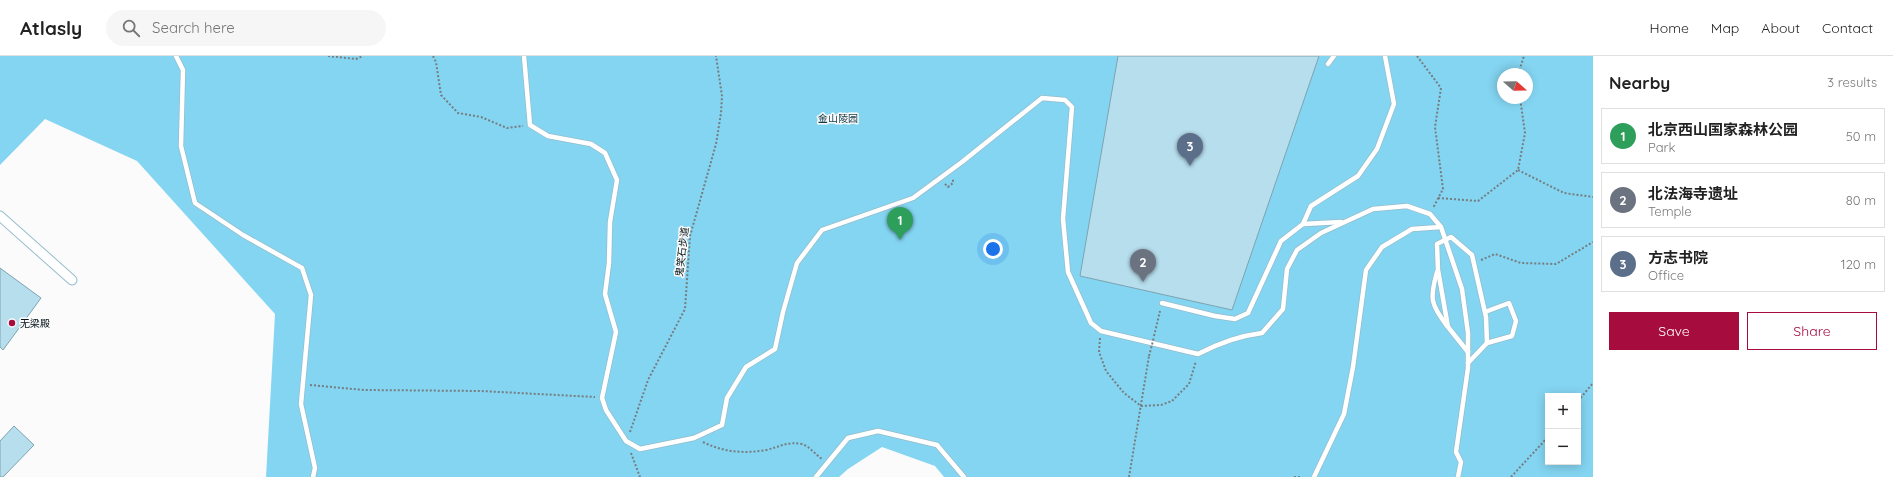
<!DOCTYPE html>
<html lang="en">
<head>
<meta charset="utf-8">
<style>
	body { margin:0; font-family:Quicksand,"Noto Sans SC",sans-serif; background:#f6f6f6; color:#222 }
	.controls { position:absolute; right:12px; bottom:12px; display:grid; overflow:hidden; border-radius:0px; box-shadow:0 2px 10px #0003 }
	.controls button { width:36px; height:36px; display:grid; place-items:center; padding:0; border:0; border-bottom:1px solid #e0e0e0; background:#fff; color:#222; font:20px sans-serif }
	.compass { position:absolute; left:1497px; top:12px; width:36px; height:36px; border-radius:50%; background:#fff; box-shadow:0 2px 10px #0003; rotate:110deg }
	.you { position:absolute; left:993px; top:193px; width:14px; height:14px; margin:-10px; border:3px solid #fff; border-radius:50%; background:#1a73e8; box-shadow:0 0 0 6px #1a73e833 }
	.badge { display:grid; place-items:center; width:26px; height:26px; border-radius:50%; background:#a60c3d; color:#fff; font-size:13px; font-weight:700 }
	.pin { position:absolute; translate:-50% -33px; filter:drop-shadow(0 1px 2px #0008) }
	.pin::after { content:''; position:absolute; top:21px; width:14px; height:12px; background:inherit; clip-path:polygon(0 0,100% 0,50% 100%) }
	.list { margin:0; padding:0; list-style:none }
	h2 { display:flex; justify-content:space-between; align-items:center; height:52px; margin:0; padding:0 16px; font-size:17px }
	h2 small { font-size:13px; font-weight:400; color:#767676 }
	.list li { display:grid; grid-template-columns:26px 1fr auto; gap:12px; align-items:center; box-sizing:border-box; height:56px; margin:0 8px 8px; padding:0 8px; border:1px solid #e0e0e0; border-radius:0px }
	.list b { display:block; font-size:15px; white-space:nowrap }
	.list p { margin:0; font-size:13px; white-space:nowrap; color:#767676 }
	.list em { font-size:13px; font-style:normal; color:#767676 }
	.actions { display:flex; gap:8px; padding:12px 16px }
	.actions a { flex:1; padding:9px 0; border:1px solid #a60c3d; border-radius:0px; text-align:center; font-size:14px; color:#a60c3d }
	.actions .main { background:#a60c3d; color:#fff }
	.icon { flex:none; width:22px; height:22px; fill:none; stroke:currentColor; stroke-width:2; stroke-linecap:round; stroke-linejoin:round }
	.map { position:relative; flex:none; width:1593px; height:421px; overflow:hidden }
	header { display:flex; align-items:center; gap:24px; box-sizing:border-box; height:56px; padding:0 20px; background:#fff; border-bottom:1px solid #e0e0e0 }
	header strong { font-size:19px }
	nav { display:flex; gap:22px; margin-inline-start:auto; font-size:14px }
	.search { width:280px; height:36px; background:#f6f6f6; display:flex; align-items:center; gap:10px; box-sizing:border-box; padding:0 14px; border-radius:22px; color:#767676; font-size:15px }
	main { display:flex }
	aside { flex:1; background:#fff }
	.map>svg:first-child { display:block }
	.green { fill:#84d5f2; fill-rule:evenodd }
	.building { fill:#b7deed; stroke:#7da3b1 }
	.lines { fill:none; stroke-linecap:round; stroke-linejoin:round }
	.lane-casing { stroke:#96bdcb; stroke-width:6 }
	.street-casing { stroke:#96bdcb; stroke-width:11 }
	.path { stroke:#767d80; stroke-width:2; stroke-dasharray:2 2; stroke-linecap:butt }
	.lane { stroke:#fff; stroke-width:4.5 }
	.street { stroke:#fff; stroke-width:9 }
	.path-bridge { stroke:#767d80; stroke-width:2; stroke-dasharray:2 2; stroke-linecap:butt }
	.poi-dot { fill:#a60c3d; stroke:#fbfbfb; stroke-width:1.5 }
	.labels { text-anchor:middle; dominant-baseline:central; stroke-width:3; stroke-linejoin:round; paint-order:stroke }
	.park-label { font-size:10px; fill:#113a47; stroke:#fbfbfb }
	.street-label { font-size:10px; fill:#061419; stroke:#fbfbfb }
	.poi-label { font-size:10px; fill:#061419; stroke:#fbfbfb; text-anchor:start }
</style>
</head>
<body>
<header>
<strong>Atlasly</strong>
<div class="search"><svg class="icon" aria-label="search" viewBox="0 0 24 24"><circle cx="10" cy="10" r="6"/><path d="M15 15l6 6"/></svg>Search here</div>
<nav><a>Home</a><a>Map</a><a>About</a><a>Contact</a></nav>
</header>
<main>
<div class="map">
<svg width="1593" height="421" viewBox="0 0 1593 421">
	<rect width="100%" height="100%" fill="#fbfbfb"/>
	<!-- green -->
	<path class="green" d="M0,0h1593v421h-649l-9,-11 -53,-19 -34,22 -9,8h-573l9,-163 -138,-153 -92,-42 -45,46zM1503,18h24v24h-24zM1548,340h30v66h-30z"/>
	<!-- building -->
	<g class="building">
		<path d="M1118,0h201l-87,254 -152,-34z"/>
		<path d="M0,212l41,30 -38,52 -3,-3z"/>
		<path d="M14,370l20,19 -31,32h-3v-36z"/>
	</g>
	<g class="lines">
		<defs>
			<g id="lane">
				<path d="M176,0l7,14 -2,76 14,57 48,32 59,33 9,27 -10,109 14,64 -2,9"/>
				<path d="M524,0l6,69 18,11 43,8 14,9 12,27 -7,42 -1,41 -4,31 11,38 -14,66 4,12 20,31 14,8 54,-11 28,-13 5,-27 19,-31 29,-18 8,-37 14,-49 25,-33 91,-32 49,-36 80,-64 23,2 7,7 -9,112 5,53 23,51 10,8 97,23c21,-11 40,-18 64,-21l21,-24 4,-40 10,-19 24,-17 52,-24 34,-3 23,8 11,13 21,62 6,44v35l-12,84 5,10 -3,15"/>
				<path d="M1328,8l6,-8"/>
				<path d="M1303,168l8,-18 47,-30 19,-27 17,-45 -9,-48"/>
				<path d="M1437,216c-8,28 -6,31 10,54"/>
				<path d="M1162,247l53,13 20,3 13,-6 33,-72 22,-17 38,-2"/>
				<path d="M1485,256l24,-9 7,18 -4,15 -25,7"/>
				<path d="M1468,307l19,-20 -1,-26 -14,-62 -21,-18 -14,7 1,26 10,57 20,25"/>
				<path d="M816,421l32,-39 30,-7 59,14 27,32"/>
				<path d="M1314,421l30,-63 9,-47 13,-97 16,-23 30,-18 29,-2"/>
			</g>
			<path id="street" d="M0,160l72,64"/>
		</defs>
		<!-- lane casing -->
		<use href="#lane" class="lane-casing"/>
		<!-- street casing -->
		<use href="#street" class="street-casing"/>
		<!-- path -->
		<g class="path">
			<path d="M328,0l28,3 7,-3"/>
			<path d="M433,0l3,6 5,33 17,18 23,4 26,11 16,-2"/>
			<path d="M1417,0l24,32 -6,39 8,62 -10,19"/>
			<path d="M1518,18l6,-18"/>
			<path d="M1518,114l46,23 29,4"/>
			<path d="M945,128l3,3 5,-4v-5"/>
			<path d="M1438,142l40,3 40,-31 7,-37 -5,-35"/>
			<path d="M1481,204l14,-6 26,9 35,1 37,-22"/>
			<path d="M1154,280l6,-25"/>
			<path d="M1100,282l-1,14 7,19 18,22 17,13 20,-1 11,-4 17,-17 7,-23"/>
			<path d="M310,329l54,5 117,1 114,6"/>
			<path d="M1578,345l15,-18"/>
			<path d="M630,376l18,-52 37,-71 5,-73 26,-92 5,-31 1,-17 -6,-40"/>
			<path d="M703,386c20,10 41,12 63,8 14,-3 21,-9 36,-6 7,2 14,11 20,15"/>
			<path d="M631,397l9,24"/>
			<path d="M1129,421l20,-121"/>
			<path d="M1294,421h8"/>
			<path d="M1511,421l37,-40"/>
		</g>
		<!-- lane -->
		<use href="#lane" class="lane"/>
		<!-- street -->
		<use href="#street" class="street"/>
		<!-- path-bridge -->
		<path class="path-bridge" d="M1149,300l5,-19"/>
	</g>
	<!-- markers -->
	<circle class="poi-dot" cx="12" cy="267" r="4"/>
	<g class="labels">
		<!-- park labels -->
		<g class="park-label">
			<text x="838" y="62">金山陵园</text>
		</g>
		<!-- street labels -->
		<g class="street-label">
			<text transform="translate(682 196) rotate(-83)">鬼笑石步道</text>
		</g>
		<!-- poi labels -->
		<g class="poi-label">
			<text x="20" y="267">无梁殿</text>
		</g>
	</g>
</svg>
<div class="controls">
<button>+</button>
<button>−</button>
</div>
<svg class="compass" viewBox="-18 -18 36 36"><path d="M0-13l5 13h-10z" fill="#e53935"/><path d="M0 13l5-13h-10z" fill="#767676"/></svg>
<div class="you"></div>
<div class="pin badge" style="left:900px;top:184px;background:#2e9e5b">1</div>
<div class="pin badge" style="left:1143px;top:226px;background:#6b7280">2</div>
<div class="pin badge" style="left:1190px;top:110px;background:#5c6f8a">3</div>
</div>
<aside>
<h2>Nearby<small>3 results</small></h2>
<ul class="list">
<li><span class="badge" style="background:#2e9e5b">1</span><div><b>北京西山国家森林公园</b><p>Park</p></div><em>50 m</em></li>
<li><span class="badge" style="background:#6b7280">2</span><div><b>北法海寺遗址</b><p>Temple</p></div><em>80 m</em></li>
<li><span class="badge" style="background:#5c6f8a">3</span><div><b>方志书院</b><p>Office</p></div><em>120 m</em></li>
</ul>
<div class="actions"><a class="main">Save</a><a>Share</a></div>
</aside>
</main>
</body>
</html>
